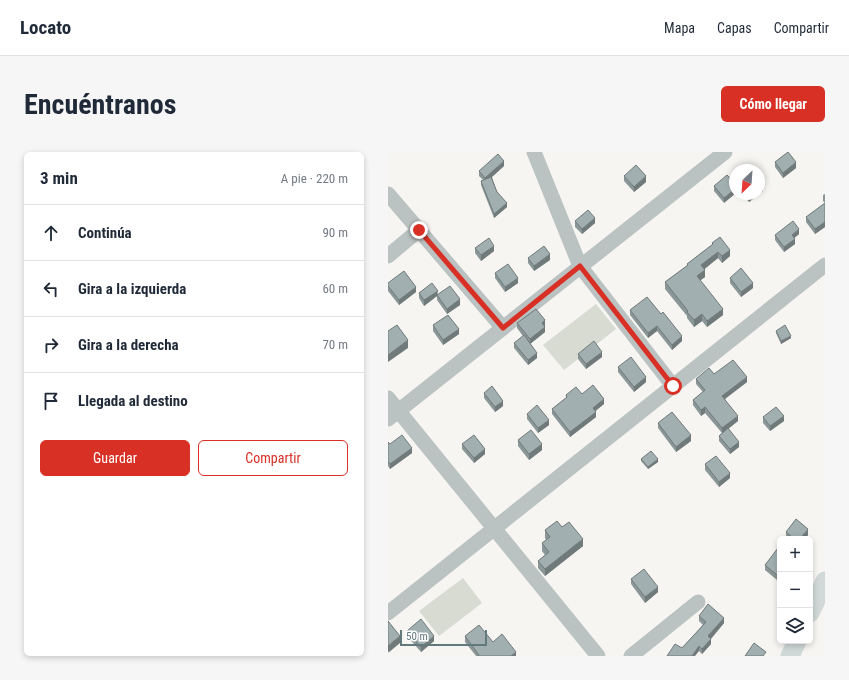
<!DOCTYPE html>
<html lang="es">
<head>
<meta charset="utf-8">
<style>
	body { margin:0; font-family:"Roboto Condensed",sans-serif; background:#f6f6f7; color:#1f2937 }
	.controls { position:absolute; right:12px; bottom:12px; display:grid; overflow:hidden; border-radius:6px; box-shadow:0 2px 6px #0003 }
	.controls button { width:36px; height:36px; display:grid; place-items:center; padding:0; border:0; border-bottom:1px solid #e0e1e3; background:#fff; color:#1f2937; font:20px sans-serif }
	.compass { position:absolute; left:341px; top:12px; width:36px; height:36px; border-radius:50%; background:#fff; box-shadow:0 2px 6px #0003; rotate:205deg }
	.scale { position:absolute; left:12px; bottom:10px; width:87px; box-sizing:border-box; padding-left:4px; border:2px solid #627a7c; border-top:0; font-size:11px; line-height:14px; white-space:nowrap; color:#627a7c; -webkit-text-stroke:3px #fff; paint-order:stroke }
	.stop { position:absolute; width:12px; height:12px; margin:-9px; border:3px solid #d93025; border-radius:50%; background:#fff }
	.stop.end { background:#d93025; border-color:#fff; box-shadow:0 1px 4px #0008 }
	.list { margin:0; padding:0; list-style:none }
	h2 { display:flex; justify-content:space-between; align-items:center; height:52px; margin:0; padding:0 16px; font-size:17px }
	h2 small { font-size:13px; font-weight:400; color:#747a83 }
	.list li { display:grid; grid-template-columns:26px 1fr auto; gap:12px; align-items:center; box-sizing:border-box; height:56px; padding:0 16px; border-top:1px solid #e0e1e3 }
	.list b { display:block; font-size:15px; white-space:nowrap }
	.list em { font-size:13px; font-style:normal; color:#747a83 }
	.actions { display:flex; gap:8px; padding:12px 16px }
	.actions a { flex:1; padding:9px 0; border:1px solid #d93025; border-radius:6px; text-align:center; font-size:14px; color:#d93025 }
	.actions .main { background:#d93025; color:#fff }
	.icon { flex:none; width:22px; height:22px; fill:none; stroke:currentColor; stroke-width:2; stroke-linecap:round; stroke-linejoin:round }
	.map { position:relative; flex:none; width:437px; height:504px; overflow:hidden; border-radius:6px }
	header { display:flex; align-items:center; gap:24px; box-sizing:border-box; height:56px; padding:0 20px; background:#fff; border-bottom:1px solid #e0e1e3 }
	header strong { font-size:19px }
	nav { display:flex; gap:22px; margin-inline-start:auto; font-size:14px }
	.intro { display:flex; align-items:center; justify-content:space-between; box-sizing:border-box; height:96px; padding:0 24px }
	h1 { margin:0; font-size:28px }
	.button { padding:10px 18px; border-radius:6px; background:#d93025; color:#fff; font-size:14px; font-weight:700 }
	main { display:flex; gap:24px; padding:0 24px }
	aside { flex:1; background:#fff; border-radius:6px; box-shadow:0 2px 6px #0003 }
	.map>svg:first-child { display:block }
	.green { fill:#d8dbd2 }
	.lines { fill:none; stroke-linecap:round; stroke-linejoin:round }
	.minor { stroke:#bac2c2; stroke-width:15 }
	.major { stroke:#d0d8d8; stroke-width:19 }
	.wall { fill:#8a9697 }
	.shaded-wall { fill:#717a7b }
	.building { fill:#a1afb0; stroke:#717a7b }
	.route { stroke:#d93025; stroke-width:5 }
</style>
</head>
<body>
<header>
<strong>Locato</strong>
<nav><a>Mapa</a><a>Capas</a><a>Compartir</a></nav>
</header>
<div class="intro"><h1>Encuéntranos</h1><a class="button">Cómo llegar</a></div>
<main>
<aside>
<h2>3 min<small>A pie · 220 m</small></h2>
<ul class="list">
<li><svg class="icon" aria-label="ahead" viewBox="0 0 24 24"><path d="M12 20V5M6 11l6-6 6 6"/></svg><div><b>Continúa</b></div><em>90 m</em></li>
<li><svg class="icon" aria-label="left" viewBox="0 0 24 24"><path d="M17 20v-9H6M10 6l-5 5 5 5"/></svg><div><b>Gira a la izquierda</b></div><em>60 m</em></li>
<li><svg class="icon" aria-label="right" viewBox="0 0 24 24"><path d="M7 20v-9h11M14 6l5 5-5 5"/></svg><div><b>Gira a la derecha</b></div><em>70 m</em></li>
<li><svg class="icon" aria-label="arrive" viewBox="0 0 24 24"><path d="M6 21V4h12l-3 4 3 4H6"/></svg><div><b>Llegada al destino</b></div></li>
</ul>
<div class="actions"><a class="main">Guardar</a><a>Compartir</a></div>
</aside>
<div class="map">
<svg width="437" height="504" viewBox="0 0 437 504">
	<rect width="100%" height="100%" fill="#f6f5f2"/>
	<!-- green -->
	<g class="green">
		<path d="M208,152l20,25 -52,41 -21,-25z"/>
		<path d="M75,426l19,25 -43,33 -20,-25z"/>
	</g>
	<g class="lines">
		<!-- minor -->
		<g class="minor">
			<path d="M146,0l46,114 93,120"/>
			<path d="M0,42l115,134"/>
			<path d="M0,104l31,-26"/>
			<path d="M0,246l210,258"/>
			<path d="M0,267l337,-267"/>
			<path d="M0,461l437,-348"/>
			<path d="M243,504l67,-54"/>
		</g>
		<!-- major -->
		<g class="major">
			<path d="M422,461l15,-32"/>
			<path d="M402,504l7,-15"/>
		</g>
	</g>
	<!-- wall -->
	<g class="wall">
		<path d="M387,10l21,6 -13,10 -8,-11z"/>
		<path d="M116,14l-12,11 5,15 10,15 -13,11 -13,-33v-4l2,-1 -4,-4v-5z"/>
		<path d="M236,24l22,6 -12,10 -10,-11z"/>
		<path d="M343,27l-7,24 -10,-12v-5z"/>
		<path d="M375,39l-14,11 -7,-8h17z"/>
		<path d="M437,42v33l-10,7 -9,-12v-5l19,-14 -2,-2v-6z"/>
		<path d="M187,69l20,2 -13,11 -7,-7z"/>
		<path d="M411,82l-5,4 1,6 -11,8 -9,-12v-5z"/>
		<path d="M324,91l18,13 -8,7 -4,-5 -14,11 1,8 -5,3 23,35 -16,12 -5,-6 -8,6 -7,-9v-2l-22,-27v-7l22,-16v-2l25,-19z"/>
		<path d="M87,96l19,3 -13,10 -6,-8z"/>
		<path d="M140,106l22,2 -16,11 -6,-8z"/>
		<path d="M107,121l23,10 -13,9 -10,-14z"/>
		<path d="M342,126l23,10 -12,9 -11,-14z"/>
		<path d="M0,131l28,9 -17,13 -11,-14z"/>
		<path d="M31,141l19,1 22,11 -13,9 -10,-14v-4l-13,10 -5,-8z"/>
		<path d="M242,158l52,31 -10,9 -15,-19 -9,7 -18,-23z"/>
		<path d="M129,171l28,2v7l-15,12 7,14 -9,7 -14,-17v-5l9,-7 -6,-8z"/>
		<path d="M45,173l26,9 -16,11 -10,-14z"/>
		<path d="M388,179l15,7 -10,6 -5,-11z"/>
		<path d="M190,202l24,3 -16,12 -8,-10z"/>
		<path d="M230,215l28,15 -12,10 -16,-20z"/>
		<path d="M326,222l33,8 -22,17 13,22 -10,7 11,19 -9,7 -11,-13v-5l3,-3 -17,-20 -4,3 -8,-11v-5l10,-8 -7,-8v-5z"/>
		<path d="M96,241l19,13 -8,6 -11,-14z"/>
		<path d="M194,242l22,10 -9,7 1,6 -26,20 -18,-23v-5l14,-11v-3z"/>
		<path d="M139,262l22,11 -11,8 -11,-14z"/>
		<path d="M375,265l21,4 -14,10 -7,-8z"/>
		<path d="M270,271l33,18 -15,11 -18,-24z"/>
		<path d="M130,288l24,10 -13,10 -11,-14z"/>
		<path d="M0,290l2,2 22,9 -22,16 -2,-3z"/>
		<path d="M74,292l23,10 -11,9 -12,-14z"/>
		<path d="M253,307l17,3 -10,7 -7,-8z"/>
		<path d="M317,312l25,14 -11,9 -14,-17z"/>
		<path d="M174,375l21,19 -38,30 -7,-8v-7l7,-6 -3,-4v-8l4,-3 -1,-2v-8z"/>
		<path d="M398,380l22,3 -3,4h-17l-2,-2z"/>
		<path d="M392,398v26l-3,4 -12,-10v-5z"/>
		<path d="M243,427l27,13 -13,11 -14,-19z"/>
		<path d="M311,464l25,7 -13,16v5l-9,10 -3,-3 -17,-3 21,-23 -4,-4z"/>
		<path d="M19,479l27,10 -13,11 -14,-16z"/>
		<path d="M77,484l28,6 23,14h-40l-11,-14z"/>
	</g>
	<!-- shaded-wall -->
	<g class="shaded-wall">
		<path d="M116,9v5l-19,17v-5z"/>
		<path d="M408,10v6l-13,10v-5z"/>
		<path d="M258,24v6l-12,10v-5z"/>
		<path d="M375,34v5l-14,11v-5l4,-3h6v-5z"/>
		<path d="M347,37v5l-11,9v-5z"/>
		<path d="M119,51v4l-13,11v-4z"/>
		<path d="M207,66v5l-13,11v-5z"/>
		<path d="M437,70v5l-10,7v-5z"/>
		<path d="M411,77v5l-7,6v-5z"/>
		<path d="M407,87v5l-11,8v-5z"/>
		<path d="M106,94v5l-13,10v-6z"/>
		<path d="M342,98v6l-8,7v-7z"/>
		<path d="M330,100v6l-17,14v-7z"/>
		<path d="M162,102v6l-16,11v-5z"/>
		<path d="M317,118v7l-8,6v-7z"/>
		<path d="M130,126v5l-13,9v-5z"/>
		<path d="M365,131v5l-12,9v-5z"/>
		<path d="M28,135v5l-17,13v-5z"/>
		<path d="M50,139l-1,5 -13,10v-6z"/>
		<path d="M72,147v6l-13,9v-5z"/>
		<path d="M335,157v6l-16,12v-6z"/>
		<path d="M314,162v7l-8,6v-7z"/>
		<path d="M157,168v5l-3,3v-5z"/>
		<path d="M269,174v5l-9,7v-5z"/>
		<path d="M157,175v5l-15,12v-5z"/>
		<path d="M71,177v5l-16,11v-5z"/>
		<path d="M294,184v5l-10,9v-5z"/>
		<path d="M403,184v2l-10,6v-3z"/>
		<path d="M20,188v8l-20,14v-7z"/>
		<path d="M214,200v5l-16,12v-5z"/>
		<path d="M149,201v5l-9,7v-5z"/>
		<path d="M258,225v5l-12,10v-5z"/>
		<path d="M359,225v5l-25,19v-5z"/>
		<path d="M216,247v5l-11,9v-5z"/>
		<path d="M115,249v5l-8,6v-5z"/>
		<path d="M317,255v6l-4,3v-6z"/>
		<path d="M208,260v5l-26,20v-5z"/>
		<path d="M350,264v5l-16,13v-6z"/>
		<path d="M396,264v5l-14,10v-5z"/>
		<path d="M161,268v5l-11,8v-5z"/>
		<path d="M303,283v6l-15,11v-5z"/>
		<path d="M351,290v5l-9,7v-5z"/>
		<path d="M154,292v6l-13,10v-6z"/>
		<path d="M24,296v5l-22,16v-5z"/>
		<path d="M97,297v5l-11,9v-5z"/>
		<path d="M270,307v3l-10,7v-2z"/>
		<path d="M342,321v5l-11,9v-5z"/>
		<path d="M420,377v6l-3,4h-5z"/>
		<path d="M195,387v7l-38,30v-7z"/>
		<path d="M392,419v5l-3,4v-5z"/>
		<path d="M270,435v5l-13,11v-6z"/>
		<path d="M336,466v5l-16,19v-6z"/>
		<path d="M12,484v7l-12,10v-7z"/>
		<path d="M46,484v5l-13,11v-5z"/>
		<path d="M323,487v5l-9,10v-5z"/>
		<path d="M311,494v5l-4,5h-3z"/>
		<path d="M128,500v4h-5z"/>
	</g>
	<!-- building -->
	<g class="building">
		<path d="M400,0l8,10 -13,11 -8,-11z"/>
		<path d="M110,2l6,7 -19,17 -6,-7z"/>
		<path d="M248,13l10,11 -12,11 -10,-11z"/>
		<path d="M359,14l3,4h-7z"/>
		<path d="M339,23l4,4 4,-3v13l-11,9 -10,-12z"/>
		<path d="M103,25l6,15 10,11 -13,11 -13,-33z"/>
		<path d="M371,29l4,5 -4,3z"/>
		<path d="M358,42h7l-4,3z"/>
		<path d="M437,51v19l-10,7 -9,-12z"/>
		<path d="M200,58l7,8 -13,11 -7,-8z"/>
		<path d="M405,69l6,8 -7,6 3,4 -11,8 -9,-12z"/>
		<path d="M332,85l10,13 -8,6 -4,-4 -17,13 4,5 -8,6 26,33 -16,12 -5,-7 -8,6 -7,-8 1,-1 -23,-29 23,-17 -1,-1 26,-20 -1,-1z"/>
		<path d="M101,86l5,8 -13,9 -6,-7z"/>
		<path d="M156,94l6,8 -16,12 -6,-8z"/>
		<path d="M120,112l10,14 -13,9 -10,-14z"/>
		<path d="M353,116l12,15 -12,9 -11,-14z"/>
		<path d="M16,119l12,16 -17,13 -11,-14v-3z"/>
		<path d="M44,131l6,8 -14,9 -5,-7z"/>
		<path d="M62,134l10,13 -13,10 -10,-14z"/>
		<path d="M259,145l14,17 2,-2 19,24 -10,9 -15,-19 -9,7 -18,-23z"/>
		<path d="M148,157l9,11 -3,3 3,4 -15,12 -13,-16z"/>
		<path d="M60,163l11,14 -16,11 -10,-15z"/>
		<path d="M9,173l11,15 -20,15v-24z"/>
		<path d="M397,173l6,11 -10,5 -5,-10z"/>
		<path d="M136,183l13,18 -9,7 -14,-17z"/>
		<path d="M206,189l8,11 -16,12 -8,-10z"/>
		<path d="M243,205l15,20 -12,10 -16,-20z"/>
		<path d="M345,208l14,17 -25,19 16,20 -16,12 -17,-21 -4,3 -8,-10 12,-10 -9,-11 13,-11 5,6z"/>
		<path d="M205,233l11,14 -11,9 3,4 -26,20 -18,-23 15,-12 -1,-2 10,-8 6,7z"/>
		<path d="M104,234l11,15 -8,6 -11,-14z"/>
		<path d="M149,253l12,15 -11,8 -11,-14z"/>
		<path d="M388,255l8,9 -14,10 -7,-9z"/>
		<path d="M284,260l19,23 -15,12 -18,-24z"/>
		<path d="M340,276l11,14 -9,7 -11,-13z"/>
		<path d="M143,278l11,14 -13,10 -11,-14z"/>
		<path d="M14,283l10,13 -22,16 -2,-3v-19l2,2z"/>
		<path d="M86,283l11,14 -11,9 -12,-14z"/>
		<path d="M263,299l7,8 -10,8 -7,-8z"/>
		<path d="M328,304l14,17 -11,9 -14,-18z"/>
		<path d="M408,367l12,10 -8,10h-6l-8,-7z"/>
		<path d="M169,369l5,6 7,-5 14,17 -38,30 -7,-8 11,-9 -7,-9 8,-6 -5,-7z"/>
		<path d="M390,396l2,2v21l-3,4 -12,-10z"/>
		<path d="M256,417l14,18 -13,10 -14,-18z"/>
		<path d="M320,452l16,14 -16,18 3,3 -9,10 -3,-3 -7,10h-25l8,-12 7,4 24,-26 -7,-6z"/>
		<path d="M33,467l13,17 -13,11 -14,-16z"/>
		<path d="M0,469l12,15 -12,10z"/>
		<path d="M91,473l14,17 9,-8 14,18 -5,4h-33l1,-1 -14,-19z"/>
		<path d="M366,491l12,9 -3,4h-18z"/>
	</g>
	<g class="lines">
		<!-- route -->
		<path class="route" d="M31,78l84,98 77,-62 93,120"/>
	</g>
</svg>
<div class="controls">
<button>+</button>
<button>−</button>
<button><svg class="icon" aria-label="layers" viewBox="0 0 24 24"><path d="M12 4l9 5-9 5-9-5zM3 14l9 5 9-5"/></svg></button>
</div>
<svg class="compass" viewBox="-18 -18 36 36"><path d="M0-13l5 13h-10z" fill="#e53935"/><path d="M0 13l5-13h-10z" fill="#747a83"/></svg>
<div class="scale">50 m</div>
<div class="stop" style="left:285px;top:234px"></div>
<div class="stop end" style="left:31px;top:78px"></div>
</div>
</main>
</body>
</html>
